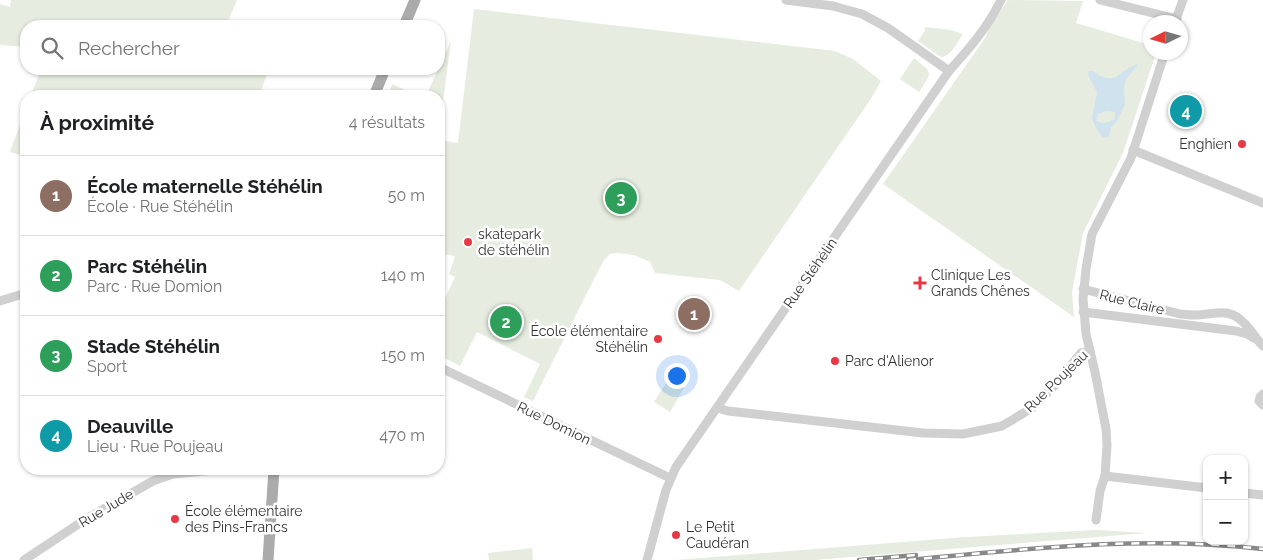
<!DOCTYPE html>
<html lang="fr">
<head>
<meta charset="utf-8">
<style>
	body { margin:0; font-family:Raleway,sans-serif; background:#f2f2f2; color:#202124 }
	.controls { position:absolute; right:15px; bottom:15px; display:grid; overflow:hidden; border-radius:10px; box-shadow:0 1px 4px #0004 }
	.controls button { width:45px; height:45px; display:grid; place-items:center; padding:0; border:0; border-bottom:1px solid #e0e0e0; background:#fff; color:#202124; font:25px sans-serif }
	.compass { position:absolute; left:1143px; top:15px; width:45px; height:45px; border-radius:50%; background:#fff; box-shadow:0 1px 4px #0004; rotate:265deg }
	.you { position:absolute; left:676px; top:375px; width:18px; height:18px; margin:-12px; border:4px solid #fff; border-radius:50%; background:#1a73e8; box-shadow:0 0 0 8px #1a73e833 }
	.badge { display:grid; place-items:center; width:32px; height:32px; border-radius:50%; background:#e63946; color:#fff; font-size:16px; font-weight:700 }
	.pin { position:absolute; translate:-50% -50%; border:2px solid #fff; box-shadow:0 1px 5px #0006 }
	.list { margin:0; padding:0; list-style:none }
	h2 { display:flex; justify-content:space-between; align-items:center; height:65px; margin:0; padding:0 20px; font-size:21px }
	h2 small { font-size:16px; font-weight:400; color:#757577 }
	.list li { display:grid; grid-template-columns:32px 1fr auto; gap:15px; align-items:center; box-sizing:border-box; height:80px; padding:0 20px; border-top:1px solid #e0e0e0 }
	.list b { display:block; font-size:19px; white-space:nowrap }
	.list p { margin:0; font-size:16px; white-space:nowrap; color:#757577 }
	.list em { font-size:16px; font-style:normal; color:#757577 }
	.icon { flex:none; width:28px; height:28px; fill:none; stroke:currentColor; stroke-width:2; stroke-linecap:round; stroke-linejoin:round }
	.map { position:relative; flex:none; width:1263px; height:560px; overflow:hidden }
	.search { position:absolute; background:#fff; box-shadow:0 1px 4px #0004; left:20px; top:20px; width:425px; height:55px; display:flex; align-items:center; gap:12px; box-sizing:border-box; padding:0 18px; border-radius:20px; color:#757577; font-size:19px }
	.panel { position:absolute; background:#fff; box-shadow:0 1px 4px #0004; left:20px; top:90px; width:425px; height:385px; border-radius:20px }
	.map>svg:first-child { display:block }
	.green { fill:#e6ecdf }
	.water { fill:#cfe2ee; fill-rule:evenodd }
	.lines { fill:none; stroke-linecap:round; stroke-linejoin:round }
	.minor { stroke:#d0d0d0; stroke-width:9 }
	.major { stroke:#ababab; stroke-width:11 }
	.rail-casing { stroke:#888; stroke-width:4.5 }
	.rail { stroke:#fff; stroke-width:2.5; stroke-dasharray:8; stroke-linecap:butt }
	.poi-dot { fill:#e63946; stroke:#fff; stroke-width:2 }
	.labels { text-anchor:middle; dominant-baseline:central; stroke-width:5; stroke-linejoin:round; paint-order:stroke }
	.poi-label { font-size:14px; fill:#333; stroke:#fff; text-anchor:start }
	.street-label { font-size:14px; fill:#333; stroke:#fff }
</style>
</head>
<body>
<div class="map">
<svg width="1263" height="560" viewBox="0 0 1263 560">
	<rect width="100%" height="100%" fill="#fff"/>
	<!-- green -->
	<g class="green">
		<path d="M11,0h226l-11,26h-200v21l-26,-2v-41l10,3z"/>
		<path d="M1008,0l75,1 -7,22 74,22v7l6,1 -33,100 -40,80 -11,59 2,25 -191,-133 102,-146 4,-9z"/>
		<path d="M474,9l361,42 18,8 28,22 -11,19 -131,191 -19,-11 -65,-7 -5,-11 -16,-7 -17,-2 -7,1 -6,6 -16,31 -55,110 -9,-4 16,-33 -63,-32 -17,34 -21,-11v-44l16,-34 -6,-3 6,-18 -13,-2 -3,11v-125l19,3z"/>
		<path d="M925,27l26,3 12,4c-6,8 -11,22 -22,23l-23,-16 7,-10z"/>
		<path d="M451,41l-8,60h-4v-5h-13z"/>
		<path d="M914,58l13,11 2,5 -1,4 -9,14 -19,-13z"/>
		<path d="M41,69h228l-10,27h-228z"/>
		<path d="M392,84l26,12h-12l-18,-2z"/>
		<path d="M26,108v49l-16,-5z"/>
		<path d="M670,377l15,9 -15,26 -16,-10z"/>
		<path d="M1096,530l51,3 -333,27h-138l290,-23z"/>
		<path d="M532,548l1,12h-44l-1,-7z"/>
	</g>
	<!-- water -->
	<path class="water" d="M1137,64v2l-11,13 -2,9 1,16 -8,17 -6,6 -2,10 -6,1 -7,-10 -4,-10 5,-25c-2,-8 -8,-13 -9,-20l1,-2h3c26,16 23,2 45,-7zM1106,111l9,1v7c-5,3 -14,6 -19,1l2,-6z"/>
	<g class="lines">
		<!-- minor -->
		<g class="minor">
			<path d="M786,0l47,6 29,8 26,14 61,43"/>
			<path d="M1100,0l77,19"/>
			<path d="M1175,22l8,-22"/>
			<path d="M1133,150l130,53"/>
			<path d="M1083,289l97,25c4,0 8,1 12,1 21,1 36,-10 53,9 7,7 11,15 18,22"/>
			<path d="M0,301l26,-8"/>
			<path d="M1083,312l153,19 11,3 7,4"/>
			<path d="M439,367l231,111"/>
			<path d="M1263,394l-3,3 -1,4 4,4"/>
			<path d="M717,408l11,3 195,22 40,1 39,-8 30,-18 23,-23 26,-32 9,-2"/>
			<path d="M1105,476l102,12"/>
			<path d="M1244,493l19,2"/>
			<path d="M1096,520l4,-29 5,-15 2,-31 -1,-16 -11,-57 -9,-38 -3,-35 3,-30 6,-35 39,-76 34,-106"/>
			<path d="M24,560l62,-41 67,-38 20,-7 51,-5"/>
			<path d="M647,560l19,-70 10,-23 273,-396c20,-22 39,-44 52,-71"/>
		</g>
		<!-- major -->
		<g class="major">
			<path d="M404,26l11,-26"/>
			<path d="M374,96l11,-27"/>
			<path d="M268,560l6,-91"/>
		</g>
		<defs>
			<g id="rail">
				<path d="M859,560l57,-5"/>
				<path d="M908,560c118,-11 236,-25 355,-11"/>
			</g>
		</defs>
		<!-- rail casing -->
		<use href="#rail" class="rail-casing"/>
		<!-- rail -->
		<use href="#rail" class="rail"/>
	</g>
	<!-- markers -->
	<g class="poi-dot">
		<circle cx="1242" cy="144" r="5"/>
		<circle cx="468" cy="242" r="5"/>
		<path d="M917.5 275.5h5v5h5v5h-5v5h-5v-5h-5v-5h5z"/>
		<circle cx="658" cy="339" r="5"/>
		<circle cx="835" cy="361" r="5"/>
		<circle cx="175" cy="519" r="5"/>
		<circle cx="676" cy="535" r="5"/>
	</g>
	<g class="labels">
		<!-- poi labels -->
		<g class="poi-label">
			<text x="1232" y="144" text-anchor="end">Enghien</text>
			<text x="478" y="234">skatepark<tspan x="478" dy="16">de stéhélin</tspan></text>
			<text x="931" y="275">Clinique Les<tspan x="931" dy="16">Grands Chênes</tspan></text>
			<text x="648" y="331" text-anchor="end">École élémentaire<tspan x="648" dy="16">Stéhélin</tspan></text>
			<text x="845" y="361">Parc d'Alienor</text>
			<text x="185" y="511">École élémentaire<tspan x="185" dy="16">des Pins-Francs</tspan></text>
			<text x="686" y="527">Le Petit<tspan x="686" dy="16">Caudéran</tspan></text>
		</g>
		<!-- street labels -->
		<g class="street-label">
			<text transform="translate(810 273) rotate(-55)">Rue Stéhélin</text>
			<text transform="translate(1132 302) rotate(14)">Rue Claire</text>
			<text transform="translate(1056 381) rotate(-44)">Rue Poujeau</text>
			<text transform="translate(554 423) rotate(26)">Rue Domion</text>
			<text transform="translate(106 508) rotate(-31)">Rue Jude</text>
		</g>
	</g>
</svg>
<div class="controls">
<button>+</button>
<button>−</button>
</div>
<svg class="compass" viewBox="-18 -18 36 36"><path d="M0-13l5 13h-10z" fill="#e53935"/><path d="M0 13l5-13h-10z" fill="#757577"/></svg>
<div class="you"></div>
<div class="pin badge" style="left:694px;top:314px;background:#8d6e63">1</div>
<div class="pin badge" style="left:506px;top:322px;background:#2e9e5b">2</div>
<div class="pin badge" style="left:621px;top:198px;background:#2e9e5b">3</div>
<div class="pin badge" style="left:1186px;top:111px;background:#0f9aa8">4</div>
<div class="search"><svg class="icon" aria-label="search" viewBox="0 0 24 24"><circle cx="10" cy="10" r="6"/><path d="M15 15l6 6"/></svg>Rechercher</div>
<section class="panel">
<h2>À proximité<small>4 résultats</small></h2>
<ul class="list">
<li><span class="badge" style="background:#8d6e63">1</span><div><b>École maternelle Stéhélin</b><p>École · Rue Stéhélin</p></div><em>50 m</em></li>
<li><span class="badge" style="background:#2e9e5b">2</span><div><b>Parc Stéhélin</b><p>Parc · Rue Domion</p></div><em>140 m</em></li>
<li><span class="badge" style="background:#2e9e5b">3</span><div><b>Stade Stéhélin</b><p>Sport</p></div><em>150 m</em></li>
<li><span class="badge" style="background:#0f9aa8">4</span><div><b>Deauville</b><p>Lieu · Rue Poujeau</p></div><em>470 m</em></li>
</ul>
</section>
</div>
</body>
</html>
